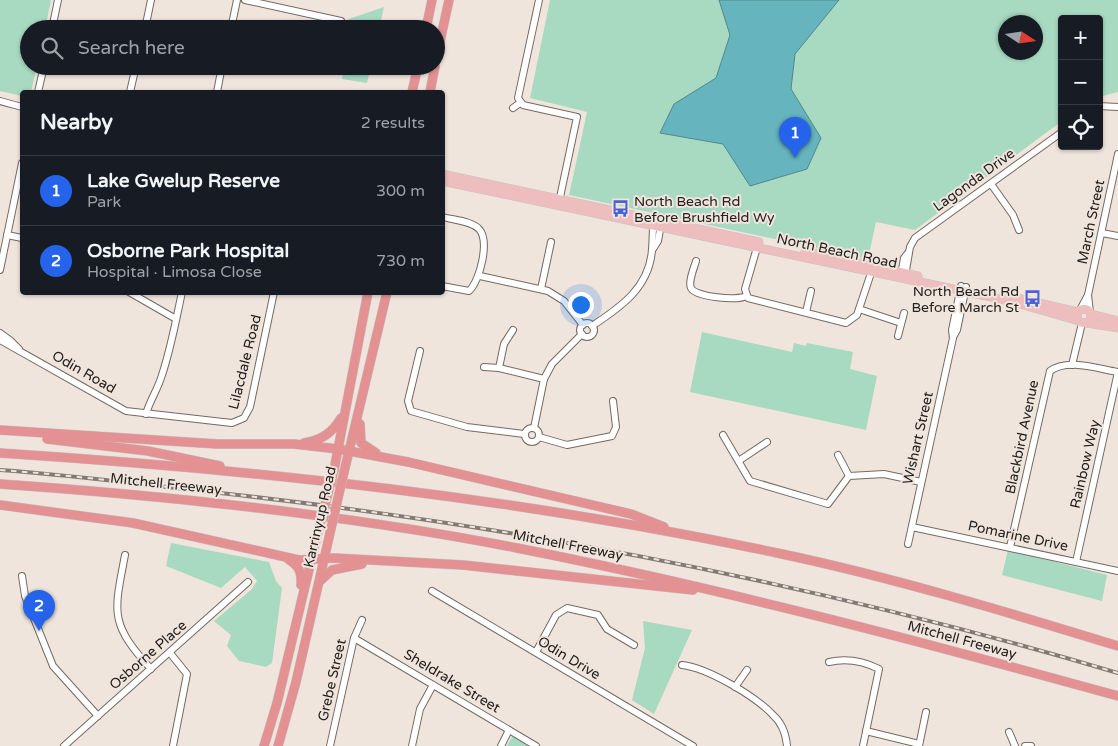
<!DOCTYPE html>
<html lang="en">
<head>
<meta charset="utf-8">
<style>
	body { margin:0; font-family:"Varela Round",sans-serif; background:#242831; color:#f1f3f6 }
	.controls { position:absolute; right:15px; top:15px; display:grid; overflow:hidden; border-radius:5px; box-shadow:0 1px 4px #0004 }
	.controls button { width:45px; height:45px; display:grid; place-items:center; padding:0; border:0; border-bottom:1px solid #363941; background:#171b24; color:#f1f3f6; font:25px sans-serif }
	.compass { position:absolute; left:998px; top:15px; width:45px; height:45px; border-radius:50%; background:#171b24; box-shadow:0 1px 4px #0004; rotate:102deg }
	.you { position:absolute; left:580px; top:304px; width:18px; height:18px; margin:-12px; border:4px solid #fff; border-radius:50%; background:#1a73e8; box-shadow:0 0 0 8px #1a73e833 }
	.badge { display:grid; place-items:center; width:32px; height:32px; border-radius:50%; background:#2563eb; color:#fff; font-size:16px; font-weight:700 }
	.pin { position:absolute; translate:-50% -41px; filter:drop-shadow(0 1px 2px #0008) }
	.pin::after { content:''; position:absolute; top:26px; width:18px; height:15px; background:inherit; clip-path:polygon(0 0,100% 0,50% 100%) }
	.list { margin:0; padding:0; list-style:none }
	h2 { display:flex; justify-content:space-between; align-items:center; height:65px; margin:0; padding:0 20px; font-size:21px }
	h2 small { font-size:16px; font-weight:400; color:#9ea1a6 }
	.list li { display:grid; grid-template-columns:32px 1fr auto; gap:15px; align-items:center; box-sizing:border-box; height:70px; padding:0 20px; border-top:1px solid #363941 }
	.list b { display:block; font-size:19px; white-space:nowrap }
	.list p { margin:0; font-size:16px; white-space:nowrap; color:#9ea1a6 }
	.list em { font-size:16px; font-style:normal; color:#9ea1a6 }
	.icon { flex:none; width:28px; height:28px; fill:none; stroke:currentColor; stroke-width:2; stroke-linecap:round; stroke-linejoin:round }
	.map { position:relative; flex:none; width:1118px; height:746px; overflow:hidden }
	.search { position:absolute; background:#171b24; box-shadow:0 1px 4px #0004; left:20px; top:20px; width:425px; height:55px; display:flex; align-items:center; gap:12px; box-sizing:border-box; padding:0 18px; border-radius:28px; color:#9ea1a6; font-size:19px }
	.panel { position:absolute; background:#171b24; box-shadow:0 1px 4px #0004; left:20px; top:90px; width:425px; height:205px; border-radius:5px }
	.map>svg:first-child { display:block }
	.green { fill:#a8d9c1; fill-rule:evenodd }
	.water { fill:#66b4be; stroke:#52888e }
	.lines { fill:none; stroke-linecap:round; stroke-linejoin:round }
	.minor-casing { stroke:#736a63; stroke-width:8 }
	.major-casing { stroke:#c6c5c4; stroke-width:9 }
	.highway-casing { stroke:#c6c5c4; stroke-width:10 }
	.minor { stroke:#fff; stroke-width:6 }
	.major { stroke:#eebdbe; stroke-width:8 }
	.highway { stroke:#e39192; stroke-width:9 }
	.rail-casing { stroke:#817a75; stroke-width:4 }
	.rail { stroke:#f0e5dd; stroke-width:2; stroke-dasharray:5.5; stroke-linecap:butt }
	.highway-bridge-casing { stroke:#c6c5c4; stroke-width:10; stroke-linecap:butt }
	.highway-bridge { stroke:#e39192; stroke-width:9 }
	.labels { text-anchor:middle; dominant-baseline:central; stroke-width:4; stroke-linejoin:round; paint-order:stroke }
	.street-label { font-size:14px; fill:#24201d; stroke:#f0e5dd }
	.poi-label { font-size:14px; fill:#24201d; stroke:#f0e5dd; text-anchor:start }
</style>
</head>
<body>
<div class="map">
<svg width="1118" height="746" viewBox="0 0 1118 746">
	<rect width="100%" height="100%" fill="#f0e5dd"/>
	<!-- green -->
	<g class="green">
		<path d="M0,0h51l-6,29h-16v37h8l-6,26h-9v4l-22,-5z"/>
		<path d="M550,0h568v92l-19,5v-78h-37v102l-147,109 -39,-8 -8,37 -299,-64 18,-83 -57,-14zM1006,22h30v30h-30z"/>
		<path d="M384,7l-5,22 -33,-2 3,-8z"/>
		<path d="M344,66h27l-4,17 -25,-4z"/>
		<path d="M702,332l90,20 2,-9 12,3 1,-3 46,9 -3,17 27,7 -11,54 -176,-38z"/>
		<path d="M171,543l98,19 7,19 6,7 -10,75 -6,4 -27,-6 -12,-15 4,-11 -17,-14 37,-31 6,-9 -12,-14 -24,21 -55,-22z"/>
		<path d="M1008,550l99,25 -5,26 -100,-26z"/>
		<path d="M643,621l49,9 -38,84 -22,-14 13,-52z"/>
		<path d="M513,735l18,11h-24z"/>
	</g>
	<!-- water -->
	<path class="water" d="M719,0h120l-44,54 -4,35 30,49 -14,31 -57,17 -27,-42 -63,-11 14,-29 42,-26 14,-43z"/>
	<g class="lines">
		<defs>
			<g id="minor">
				<path d="M245,0l96,21"/>
				<path d="M539,0l-21,98 5,7 54,12 -18,85"/>
				<path d="M52,29l6,-29"/>
				<path d="M145,29l6,-29"/>
				<path d="M231,29l6,-29"/>
				<path d="M38,92l6,-26"/>
				<path d="M130,92l6,-26"/>
				<path d="M217,92l5,-26"/>
				<path d="M0,101l22,6"/>
				<path d="M1099,106l19,1"/>
				<path d="M513,108l7,-5"/>
				<path d="M991,184l22,31 6,15"/>
				<path d="M1102,233l16,3"/>
				<path d="M7,235l15,3"/>
				<path d="M758,244l-13,45 3,9 98,25 11,-8 16,-48"/>
				<path d="M653,249l5,-8 3,-17"/>
				<path d="M696,261c-2,7 -8,21 -5,27 4,9 47,13 55,8"/>
				<path d="M0,270l22,-107"/>
				<path d="M901,275l3,-17 4,-5"/>
				<path d="M480,276l68,15 16,10 19,24"/>
				<path d="M905,276l5,-29 5,-9 147,-106"/>
				<path d="M442,286l27,5c11,-10 21,-50 10,-62 -7,-8 -26,-9 -36,-12"/>
				<path d="M541,289l10,-47"/>
				<path d="M129,292l47,27"/>
				<path d="M859,309l42,14"/>
				<path d="M1080,310l8,-15"/>
				<path d="M806,312l5,-21"/>
				<path d="M1090,312l-2,-17 30,-141"/>
				<circle cx="587" cy="330" r="7"/>
				<path d="M592,326c29,-19 58,-39 60,-77 1,-9 0,-17 2,-27"/>
				<path d="M0,333l11,8 8,8"/>
				<path d="M898,336l6,-23"/>
				<path d="M953,337l4,-7 9,-43"/>
				<path d="M0,340l126,71 106,12 12,-5 6,-11 24,-115"/>
				<path d="M420,351l-12,50 3,10 56,16 57,7"/>
				<path d="M1072,365l10,-42"/>
				<path d="M484,367l15,1 45,11"/>
				<path d="M499,368l5,-24 9,-14"/>
				<path d="M146,414c4,-14 12,-25 16,-39 9,-27 14,-55 20,-83"/>
				<circle cx="532" cy="435" r="7"/>
				<path d="M534,428l10,-49 8,-15 30,-30"/>
				<path d="M723,435l27,46 78,23 21,-28 35,-2 37,8"/>
				<path d="M539,437l28,8 45,-9 4,-9 -3,-26"/>
				<path d="M838,455l11,21"/>
				<path d="M740,460l27,-18"/>
				<path d="M912,527l206,44"/>
				<path d="M908,544l45,-206 -1,-8 9,-44"/>
				<path d="M1010,547l40,-176c18,-13 48,-2 68,1"/>
				<path d="M125,555c-11,58 -16,68 26,114"/>
				<path d="M1076,562l42,-190"/>
				<path d="M22,576l3,20 28,70 45,50"/>
				<path d="M432,591l261,155"/>
				<path d="M354,638l182,108"/>
				<path d="M536,652l20,-37 11,-7 31,7 9,14 27,16"/>
				<path d="M170,653l17,21 -14,72"/>
				<path d="M829,662c18,-4 34,-1 50,7l-16,77"/>
				<path d="M682,665c26,3 73,31 91,50 9,8 13,19 14,31"/>
				<path d="M735,687l12,-17"/>
				<path d="M866,731l53,13"/>
				<path d="M1009,732l6,14"/>
				<path d="M64,746l184,-164"/>
				<path d="M330,746l24,-108 8,-18"/>
				<path d="M412,746l8,-37 13,-24"/>
				<path d="M501,746l8,-16"/>
				<path d="M919,746l7,-34"/>
				<path d="M1025,746h6"/>
			</g>
			<g id="major">
				<path d="M442,174l317,68"/>
				<path d="M442,181l568,120 69,20"/>
				<path d="M805,251l113,25"/>
				<path d="M1017,298l61,14"/>
				<circle cx="1084" cy="316" r="7"/>
				<path d="M1091,314l27,7"/>
				<path d="M1087,323l31,5"/>
			</g>
			<g id="highway">
				<path d="M426,29l6,-29"/>
				<path d="M436,60l13,-60"/>
				<path d="M412,92l6,-26"/>
				<path d="M430,92l5,-26"/>
				<path d="M360,424l1,19 15,10"/>
				<path d="M0,430l217,14h77l44,5 70,13 223,52 33,13"/>
				<path d="M47,439l101,12 72,15"/>
				<path d="M304,443c18,-3 28,-10 37,-25"/>
				<path d="M0,453c262,17 525,46 782,101 113,24 225,58 336,92"/>
				<path d="M334,470l34,-178"/>
				<path d="M344,472l43,-180"/>
				<path d="M0,484c173,12 347,31 517,64 203,40 402,93 601,148"/>
				<path d="M0,505l133,18 166,37 35,-2 129,7 230,25"/>
				<path d="M288,559c11,7 14,13 13,26"/>
				<path d="M320,581l12,-11 30,-6"/>
				<path d="M264,746l13,-43 41,-171"/>
				<path d="M278,746l18,-64 34,-149"/>
			</g>
		</defs>
		<!-- minor casing -->
		<use href="#minor" class="minor-casing"/>
		<!-- major casing -->
		<use href="#major" class="major-casing"/>
		<!-- highway casing -->
		<use href="#highway" class="highway-casing"/>
		<!-- minor -->
		<use href="#minor" class="minor"/>
		<!-- major -->
		<use href="#major" class="major"/>
		<!-- highway -->
		<use href="#highway" class="highway"/>
		<defs>
			<path id="rail" d="M0,470c70,5 140,14 211,22 310,34 608,92 907,181"/>
		</defs>
		<!-- rail casing -->
		<use href="#rail" class="rail-casing"/>
		<!-- rail -->
		<use href="#rail" class="rail"/>
		<defs>
			<g id="highway-bridge">
				<path d="M318,532l16,-62"/>
				<path d="M330,533l14,-61"/>
			</g>
		</defs>
		<!-- highway-bridge casing -->
		<use href="#highway-bridge" class="highway-bridge-casing"/>
		<!-- highway-bridge -->
		<use href="#highway-bridge" class="highway-bridge"/>
	</g>
	<!-- icons -->
	<defs>
		<symbol id="bus-bare" viewBox="-9 -9 18 18"><path d="M-5-6H5V4H4V6H2V4H-2V6H-4V4H-5ZM-3.5-4V0h7V-4ZM-3.5 1.2v1.5H-2V1.2ZM2 1.2v1.5H3.5V1.2Z" fill="#4b61d6" stroke="#f0e5dd" stroke-width="2.5" paint-order="stroke"/></symbol>
	</defs>
	<g fill-rule="evenodd">
		<use href="#bus-bare" x="608" y="196" width="25" height="25"/>
		<use href="#bus-bare" x="1020" y="286" width="25" height="25"/>
	</g>
	<g class="labels">
		<!-- street labels -->
		<g class="street-label">
			<text transform="translate(974 180) rotate(-36)">Lagonda Drive</text>
			<text transform="translate(1091 222) rotate(-78)">March Street</text>
			<text transform="translate(837 251) rotate(12)">North Beach Road</text>
			<text transform="translate(245 362) rotate(-76)">Lilacdale Road</text>
			<text transform="translate(84 372) rotate(30)">Odin Road</text>
			<text transform="translate(1022 437) rotate(-78)">Blackbird Avenue</text>
			<text transform="translate(918 438) rotate(-77)">Wishart Street</text>
			<text transform="translate(1085 464) rotate(-77)">Rainbow Way</text>
			<text transform="translate(166 484) rotate(6)">Mitchell Freeway</text>
			<text transform="translate(320 517) rotate(-77)">Karrinyup Road</text>
			<text transform="translate(1018 536) rotate(12)">Pomarine Drive</text>
			<text transform="translate(568 545) rotate(11)">Mitchell Freeway</text>
			<text transform="translate(962 640) rotate(15)">Mitchell Freeway</text>
			<text transform="translate(148 655) rotate(-41)">Osborne Place</text>
			<text transform="translate(569 658) rotate(31)">Odin Drive</text>
			<text transform="translate(332 680) rotate(-77)">Grebe Street</text>
			<text transform="translate(452 681) rotate(31)">Sheldrake Street</text>
		</g>
		<!-- poi labels -->
		<g class="poi-label">
			<text x="634" y="201">North Beach Rd<tspan x="634" dy="16">Before Brushfield Wy</tspan></text>
			<text x="1019" y="291" text-anchor="end">North Beach Rd<tspan x="1019" dy="16">Before March St</tspan></text>
		</g>
	</g>
</svg>
<div class="controls">
<button>+</button>
<button>−</button>
<button><svg class="icon" aria-label="locate" viewBox="0 0 24 24"><circle cx="12" cy="12" r="6"/><path d="M12 2v4M12 18v4M2 12h4M18 12h4"/></svg></button>
</div>
<svg class="compass" viewBox="-18 -18 36 36"><path d="M0-13l5 13h-10z" fill="#e53935"/><path d="M0 13l5-13h-10z" fill="#9ea1a6"/></svg>
<div class="you"></div>
<div class="pin badge" style="left:795px;top:158px">1</div>
<div class="pin badge" style="left:39px;top:631px">2</div>
<div class="search"><svg class="icon" aria-label="search" viewBox="0 0 24 24"><circle cx="10" cy="10" r="6"/><path d="M15 15l6 6"/></svg>Search here</div>
<section class="panel">
<h2>Nearby<small>2 results</small></h2>
<ul class="list">
<li><span class="badge">1</span><div><b>Lake Gwelup Reserve</b><p>Park</p></div><em>300 m</em></li>
<li><span class="badge">2</span><div><b>Osborne Park Hospital</b><p>Hospital · Limosa Close</p></div><em>730 m</em></li>
</ul>
</section>
</div>
</body>
</html>
